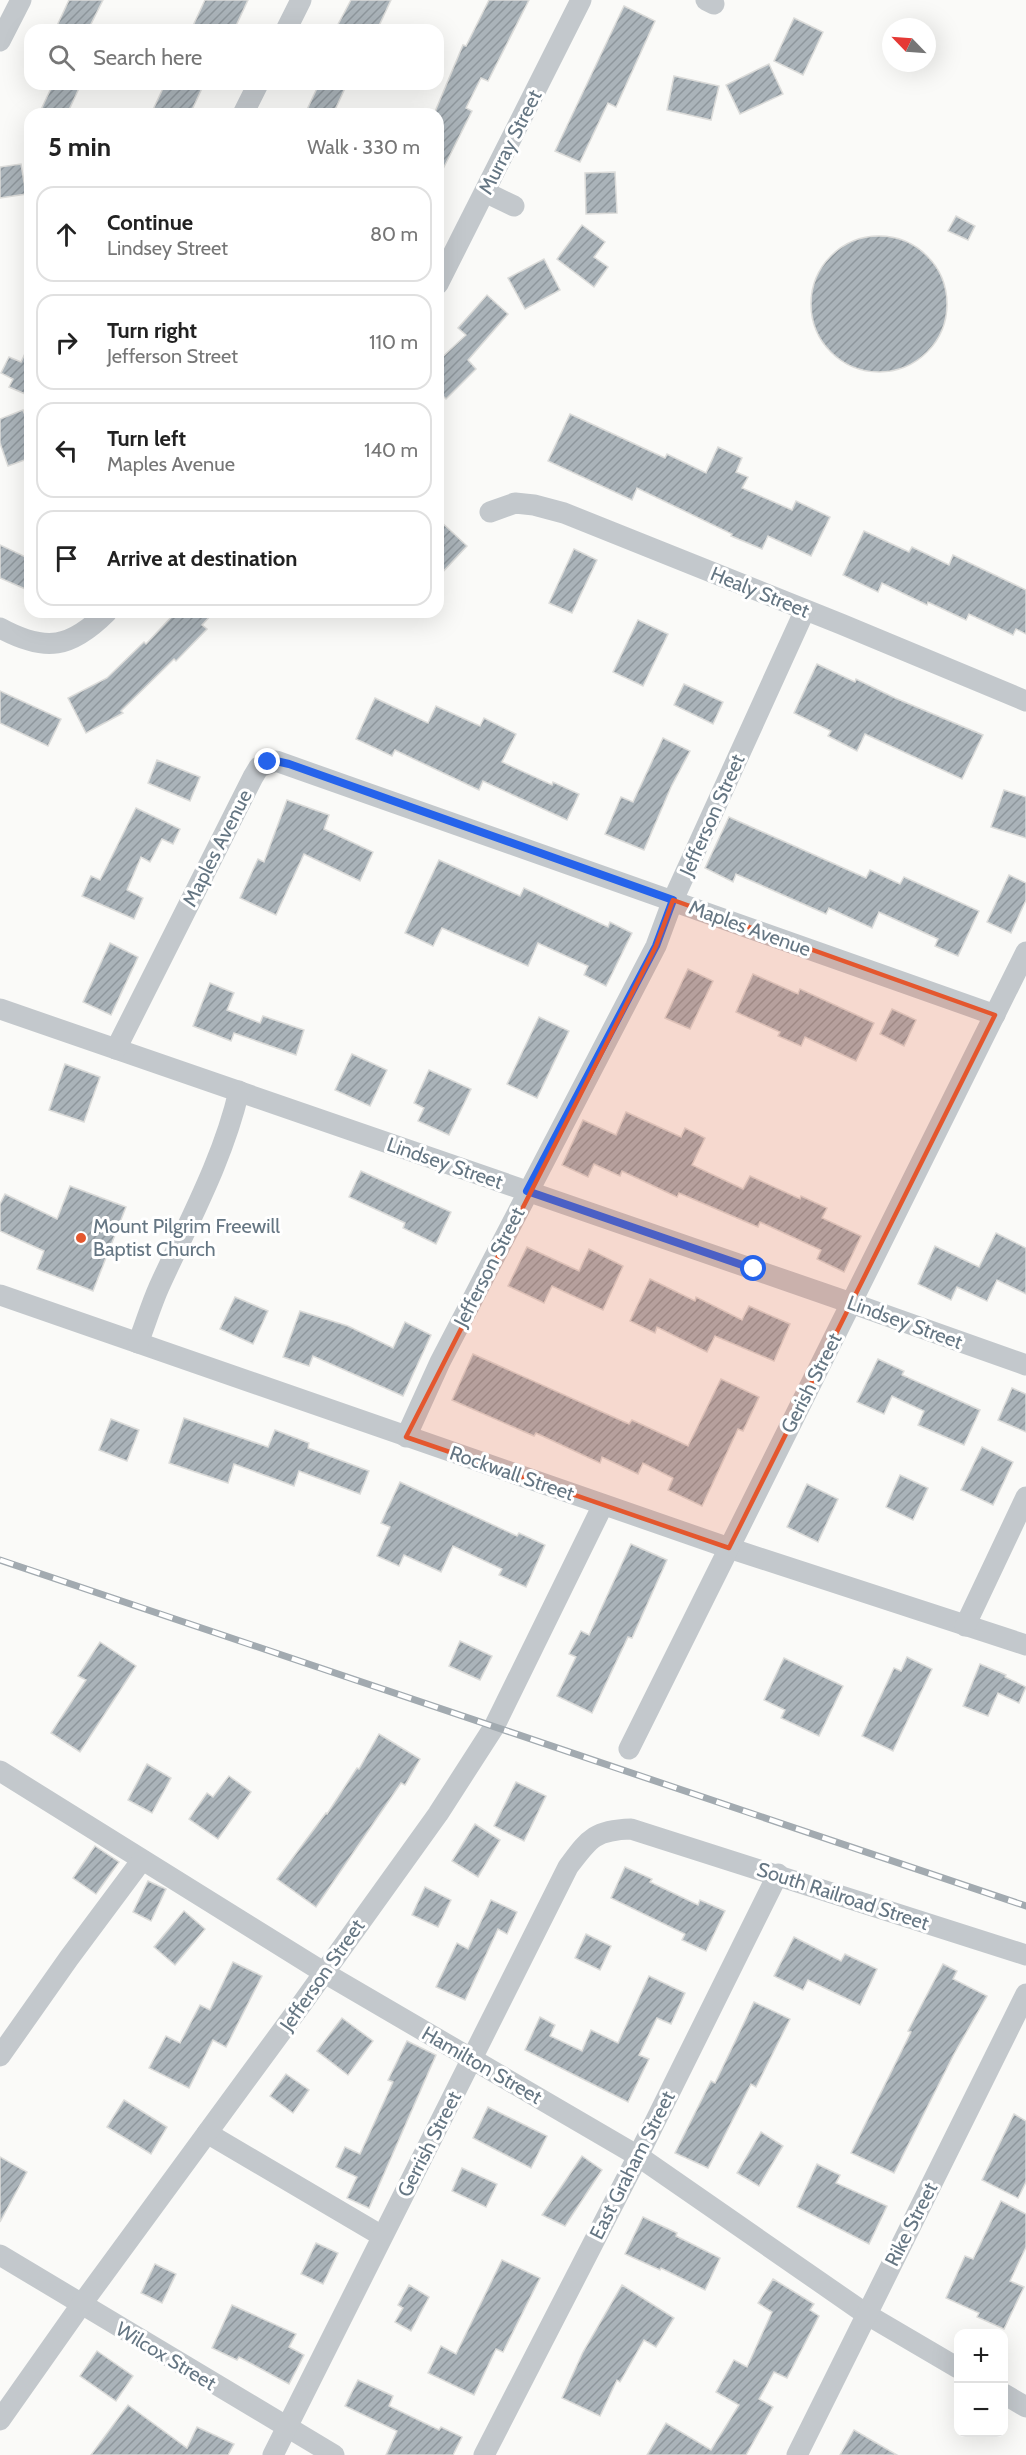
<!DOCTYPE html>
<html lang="en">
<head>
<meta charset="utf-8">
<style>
	body { margin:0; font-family:Cabin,sans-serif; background:#f6f6f6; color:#222 }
	.controls { position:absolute; right:18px; bottom:18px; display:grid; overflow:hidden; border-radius:12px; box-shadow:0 6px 24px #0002 }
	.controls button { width:54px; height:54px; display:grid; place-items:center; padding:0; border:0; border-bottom:2px solid #e0e0e0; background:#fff; color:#222; font:30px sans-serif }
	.compass { position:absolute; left:882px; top:18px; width:54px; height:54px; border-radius:50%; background:#fff; box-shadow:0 6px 24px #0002; rotate:295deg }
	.stop { position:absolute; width:18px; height:18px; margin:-14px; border:4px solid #2563eb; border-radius:50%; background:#fff }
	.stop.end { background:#2563eb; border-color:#fff; box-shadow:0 2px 6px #0008 }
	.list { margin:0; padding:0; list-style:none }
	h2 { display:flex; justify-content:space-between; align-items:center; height:78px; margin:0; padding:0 24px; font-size:26px }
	h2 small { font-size:20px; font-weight:400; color:#767676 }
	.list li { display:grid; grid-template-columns:39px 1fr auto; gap:18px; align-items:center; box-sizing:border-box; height:96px; margin:0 12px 12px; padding:0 12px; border:2px solid #e0e0e0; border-radius:18px }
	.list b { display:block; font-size:22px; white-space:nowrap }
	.list p { margin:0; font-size:20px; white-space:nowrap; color:#767676 }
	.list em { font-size:20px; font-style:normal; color:#767676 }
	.icon { flex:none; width:33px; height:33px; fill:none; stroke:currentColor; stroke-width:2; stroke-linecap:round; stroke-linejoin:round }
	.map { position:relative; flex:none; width:1026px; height:2455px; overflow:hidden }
	.search { position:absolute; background:#fff; box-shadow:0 6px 24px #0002; left:24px; top:24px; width:420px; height:66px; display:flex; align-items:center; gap:15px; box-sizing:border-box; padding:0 21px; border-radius:18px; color:#767676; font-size:22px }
	.panel { position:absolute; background:#fff; box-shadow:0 6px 24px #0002; left:24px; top:108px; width:420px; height:510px; border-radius:18px }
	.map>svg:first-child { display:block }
	.building { fill:url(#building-hatch); stroke:#dcdcda; stroke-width:1.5 }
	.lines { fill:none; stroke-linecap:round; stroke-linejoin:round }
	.minor { stroke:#c3c8cc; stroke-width:21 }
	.rail-casing { stroke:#a2aab0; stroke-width:7 }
	.rail { stroke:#fff; stroke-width:4.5; stroke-dasharray:14; stroke-linecap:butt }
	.route { stroke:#2563eb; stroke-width:8 }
	.marked { fill:#e4572e; fill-opacity:0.2; stroke:#e4572e; stroke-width:4.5; stroke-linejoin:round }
	.poi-dot { fill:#e4572e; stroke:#fff; stroke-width:2 }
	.labels { text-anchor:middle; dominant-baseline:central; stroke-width:6; stroke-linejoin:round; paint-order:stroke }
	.street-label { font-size:20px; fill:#657683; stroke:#fff }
	.poi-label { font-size:20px; fill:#657683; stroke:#fff; text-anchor:start }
</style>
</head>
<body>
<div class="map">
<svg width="1026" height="2455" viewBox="0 0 1026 2455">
	<defs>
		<pattern id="building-hatch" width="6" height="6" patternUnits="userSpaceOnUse" patternTransform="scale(1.5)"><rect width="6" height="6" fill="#aab3b9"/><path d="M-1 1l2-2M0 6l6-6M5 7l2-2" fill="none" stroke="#8e969c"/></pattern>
	</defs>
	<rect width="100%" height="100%" fill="#fafaf8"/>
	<!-- building -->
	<g class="building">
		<path d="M69,0h34l-15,30h-33z"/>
		<path d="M205,0h43l-14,30h-43z"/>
		<path d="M351,0h40l-14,30h-42z"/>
		<path d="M489,0h40l-41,81 -7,-3 -15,30 6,3 -34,68v-65h-4l29,-69 3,1z"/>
		<path d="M624,6l31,15 -39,86 -8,-4 -28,59 -25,-11z"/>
		<path d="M794,18l29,14 -20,43 -29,-14z"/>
		<path d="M769,64l14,30 -43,20 -14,-29z"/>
		<path d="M674,76l45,10 -8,34 -44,-10z"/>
		<path d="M53,84h28l-14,30h-28z"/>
		<path d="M165,84h39l-14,30h-39z"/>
		<path d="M319,84h28l-14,30h-28z"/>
		<path d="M21,164l5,30 -26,4v-31z"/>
		<path d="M615,172l2,41 -31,1 -1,-41z"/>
		<path d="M956,216l19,10 -7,14 -20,-9z"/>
		<path d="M582,225l23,17 -11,15 14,10 -14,20 -37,-28z"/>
		<circle cx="879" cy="304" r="68"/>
		<path d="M544,259l16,31 -35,19 -17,-31z"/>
		<path d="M487,295l21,19 -40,46 8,9 -30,30 -8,-8v-30l28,-26 -8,-7z"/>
		<path d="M30,343v53l-21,-9 4,-8 -12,-6 8,-16 12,5z"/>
		<path d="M23,410l7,18v30l-22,8 -8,-23v-24z"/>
		<path d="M570,414l95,44 2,-4 39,19 12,-26 24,11 -6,14 12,5 -6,11 50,22 4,-9 34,16 -19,39 -43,-20 -6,13 -31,-13 1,-2 -95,-46 -5,12 -84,-39z"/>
		<path d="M438,519l29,27 -29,31z"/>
		<path d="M864,531l45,21 3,-5 37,18 4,-10 73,35v44l-10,-5 -3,6 -44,-21 -3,6 -38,-18 -1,3 -45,-22 -4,9 -35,-17z"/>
		<path d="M0,545l30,14v32l-30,-13z"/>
		<path d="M574,549l23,11 -25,53 -23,-10z"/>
		<path d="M176,612h38l-12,13 5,4 -31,32 -2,-2 -53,52 2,2 -37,20 -18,-35 39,-20 37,-36 2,2z"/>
		<path d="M638,620l30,14 -25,52 -30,-14z"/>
		<path d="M817,664l38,18 1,-3 39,19 88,37 -21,44 -97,-45 -8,17 -29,-15 3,-5 -37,-18z"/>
		<path d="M684,684l39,18 -10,22 -39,-19z"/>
		<path d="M0,691l61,28 -13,27 -48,-23z"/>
		<path d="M375,698l53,25 8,-17 44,20 4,-8 32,16 -14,28 50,23 1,-3 26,12 -12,26 -84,-39 -4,9 -84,-40 -3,6 -36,-17z"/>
		<path d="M663,738l27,13 -19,36 -27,63 -39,-16 16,-37 12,5z"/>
		<path d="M157,760l43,17 -10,24 -42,-18z"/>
		<path d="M1004,790l22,7v41l-35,-11z"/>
		<path d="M287,800l42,15 -5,14 49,23 -13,29 -56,-27 -28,61 -36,-17 18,-39 6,3z"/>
		<path d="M136,808l44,21 -7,15 -11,-5 -12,23 -9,-5 -14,33 16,8 -9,21 -52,-23 9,-20 9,4z"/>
		<path d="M729,817l137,61 4,-8 30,14 4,-7 75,34 -21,45 -23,-10 3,-7 -59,-27 -7,16 -43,-20 -3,6 -90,-40 -3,8 -28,-14z"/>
		<path d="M439,860l81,36 4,-8 84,39 2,-5 22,11 -26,53 -22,-11 4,-9 -50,-23 -10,23 -86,-38 -9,18 -28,-13z"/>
		<path d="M1009,875l17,8v17l-15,33 -24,-11z"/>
		<path d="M110,943l28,14 -27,58 -28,-13z"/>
		<path d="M688,969l25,12 -23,48 -25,-11z"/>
		<path d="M753,974l45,20 2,-5 74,34 -18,38 -51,-24 -4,9 -23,-10 2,-4 -44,-20z"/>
		<path d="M210,983l24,10 -7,17 33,13 3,-7 41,14 -8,25 -62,-22 -3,8 -38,-15z"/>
		<path d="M892,1009l24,11 -12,26 -24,-12z"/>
		<path d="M539,1017l30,14 -32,67 -30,-14z"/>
		<path d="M352,1054l35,16 -17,36 -35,-16z"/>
		<path d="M65,1064l35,13 -16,45 -35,-12z"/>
		<path d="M429,1070l42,19 -22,46 -31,-14 6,-13 -10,-5z"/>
		<path d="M626,1112l55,25 4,-9 20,10 -13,27 51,24 7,-13 50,23 1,-3 26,12 -5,10 39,18 -17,36 -27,-13 4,-9 -61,-28 -2,5 -79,-34 -2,4 -55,-26 -2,5 -26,-12 -6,13 -26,-12 21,-45 33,15z"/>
		<path d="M361,1171l90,41 -15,32 -33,-16 2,-5 -56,-26z"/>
		<path d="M70,1186l56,21 -33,84 -56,-22 7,-18 -44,-20v-27l5,-10 52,25z"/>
		<path d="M996,1233l30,15v46l-29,-14 -10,21 -30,-14 -6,13 -33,-16 17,-38 44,21z"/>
		<path d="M527,1247l52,24 10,-22 34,17 -20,44 -51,-24 -8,17 -36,-17z"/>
		<path d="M650,1279l45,22 1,-4 46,23 7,-14 41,18 -16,37 -59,-25 -8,16 -50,-25 -2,6 -25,-12z"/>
		<path d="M235,1297l33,14 -15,33 -33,-15z"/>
		<path d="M300,1311l48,15 45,22 12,-26 26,13 -28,61 -90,-40 -4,10 -26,-9z"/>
		<path d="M473,1354l156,70 3,-4 56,26 33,-67 38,18 -16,34 -5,-2 -36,77 -34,-16 5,-12 -30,-15 -5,11 -36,-17 -2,6 -64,-30 -2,3 -82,-36z"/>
		<path d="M878,1359l26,12 -2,4 78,35 -16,35 -46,-20 6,-14 -32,-15 -8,18 -27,-12z"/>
		<path d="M1012,1388l14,6v38l-28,-12z"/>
		<path d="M184,1418l84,29 7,-17 34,13 -1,5 61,23 -9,23 -61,-23 -5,15 -60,-22 -6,19 -59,-20z"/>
		<path d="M111,1419l28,11 -12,31 -28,-11z"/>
		<path d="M982,1447l31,15 -20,43 -32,-15z"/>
		<path d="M900,1475l28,13 -15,32 -27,-13z"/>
		<path d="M400,1482l117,54 2,-3 26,12 -19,42 -27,-12 3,-6 -49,-23 -12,26 -37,-17 -5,11 -22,-10 13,-29 -9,-4z"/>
		<path d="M807,1484l31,15 -20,43 -31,-15z"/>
		<path d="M631,1544l36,16 -35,78 -4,-1 -36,76 -35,-17 19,-39 -7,-3 12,-23 8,4z"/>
		<path d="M460,1641l32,15 -12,24 -31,-14z"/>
		<path d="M100,1642l36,24 -56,86 -29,-19 35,-53 -8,-4z"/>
		<path d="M907,1657l25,12 -39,82 -31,-15 32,-68 7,3z"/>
		<path d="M784,1658l59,28 -24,50 -38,-18 4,-8 -21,-10z"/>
		<path d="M980,1664l26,11 -1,2 21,10 -7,16 -21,-10 -10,23 -25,-10z"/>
		<path d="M379,1734l41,25 -15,26 -4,-2 -85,124 -39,-28 49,-66 1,1 30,-46 2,1z"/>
		<path d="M147,1764l24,14 -19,35 -24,-13z"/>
		<path d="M229,1776l22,16 -33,47 -29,-20 18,-26 6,4z"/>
		<path d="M516,1782l30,14 -22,45 -30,-15z"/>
		<path d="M475,1824l25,16 -22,37 -26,-16z"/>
		<path d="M95,1846l24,16 -23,32 -23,-16z"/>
		<path d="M625,1867l27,12 -2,3 48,23 2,-5 25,11 -19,40 -24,-11 3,-6 -74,-36z"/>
		<path d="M148,1881l18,8 -15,32 -18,-9z"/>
		<path d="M425,1887l26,13 -13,27 -26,-12z"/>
		<path d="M491,1900l26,12 -10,22 -9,-5 -33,71 -29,-13 21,-44 11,6z"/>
		<path d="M184,1911l21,18 -30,36 -21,-18z"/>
		<path d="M586,1934l25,12 -11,24 -25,-12z"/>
		<path d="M794,1937l47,24 4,-7 32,15 -17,36 -52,-25 -5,10 -29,-14z"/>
		<path d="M233,1962l29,14 -36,71 -13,-7 -24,48 -40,-20 17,-32 14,7 20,-38 10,5z"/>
		<path d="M943,1964l14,7 -4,8 34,17 -33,58 -60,119 -43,-20 60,-121 -3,-1z"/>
		<path d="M649,1976l36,17 -14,31 -14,-6 -18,37 10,4 -21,43 -103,-52 15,-33 15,8 -5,11 32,15 9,-21 27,13z"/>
		<path d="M754,2002l36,17 -34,68 -5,-3 -43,84 -33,-15 36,-72 4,2z"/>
		<path d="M342,2018l31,23 -25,34 -31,-24z"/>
		<path d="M407,2041l29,14 -67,153 -22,-10 10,-21 -21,-10 9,-20 15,7 33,-72 -5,-2z"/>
		<path d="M286,2074l23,16 -16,23 -23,-17z"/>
		<path d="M124,2100l43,27 -16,27 -44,-27z"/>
		<path d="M488,2107l59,29 -16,32 -58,-30z"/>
		<path d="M1014,2114l12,7v61l-8,16 -36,-18z"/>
		<path d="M761,2132l22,14 -24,40 -22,-13z"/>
		<path d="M582,2156l20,14 -37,56 -23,-11z"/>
		<path d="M0,2157l27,15 -27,50z"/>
		<path d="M817,2164l23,11 -4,8 51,23 -18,38 -72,-37z"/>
		<path d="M462,2168l35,16 -11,23 -34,-16z"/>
		<path d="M1001,2201l25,13v33l-16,34 14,6 -20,42 -27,-12 2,-4 -33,-15 19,-42 8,3z"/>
		<path d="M643,2217l34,16 -1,3 44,22 -15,32 -44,-22 -1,2 -35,-16z"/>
		<path d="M316,2243l22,10 -15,31 -22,-10z"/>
		<path d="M502,2260l38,18 -37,74 -7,-3 -22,46 -46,-22 13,-27 15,8z"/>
		<path d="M155,2264l21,10 -14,29 -21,-10z"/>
		<path d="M773,2279l41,25 -4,6 9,6 -32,62 -13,-6 -15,27 14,8 -27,48h-99l19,-32 45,27 28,-45 -23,-13 18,-32 13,7 25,-55 -14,-9z"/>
		<path d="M409,2285l20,12 -18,34 -16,-9 8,-14 -5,-3z"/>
		<path d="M622,2285l52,33 -18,29 -12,-7 -24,42 -3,-2 -17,36 -38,-18 21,-46z"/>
		<path d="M232,2305l64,29 -7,13 15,8 -15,29 -50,-27 -2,3 -25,-12z"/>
		<path d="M97,2351l36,25 -17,25 -36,-25z"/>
		<path d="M358,2380l35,16 -4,10 50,24 2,-3 21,10 -9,18h-67l11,-24 -52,-25z"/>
		<path d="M128,2405l59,43 10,-21 37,17 -6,11h-137z"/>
		<path d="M854,2430l43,25h-57z"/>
	</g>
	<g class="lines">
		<!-- minor -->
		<g class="minor">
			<path d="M706,0l8,4"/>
			<path d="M286,30l15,-30"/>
			<path d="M0,41l21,-41"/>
			<path d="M243,114l15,-30"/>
			<path d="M485,192l29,14"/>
			<path d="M438,284l143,-284"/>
			<path d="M490,512l25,-9 19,2 30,8 277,111 185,77"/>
			<path d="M0,628c46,25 71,20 107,-16"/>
			<path d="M0,1009l851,294 175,62"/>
			<path d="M116,1049l137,-272 6,-10 17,-6 719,254"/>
			<path d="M0,1295l729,253 297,97"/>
			<path d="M138,1343c7,-18 13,-38 21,-56 29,-64 64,-127 80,-196"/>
			<path d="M406,1437l34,-75 216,-416 17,-46 132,-290"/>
			<path d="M965,1626l61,-129"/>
			<path d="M629,1749l397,-797"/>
			<path d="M0,1771l323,201 315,184 228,158 92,54"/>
			<path d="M0,2056l69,-98 73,-98"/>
			<path d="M207,2133l175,103"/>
			<path d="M0,2255l334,200"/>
			<path d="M1004,2394l22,13"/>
			<path d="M0,2420l81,-115 220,-300 137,-191 56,-87 109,-222"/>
			<path d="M273,2455l295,-588c21,-28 26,-37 63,-38l395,126"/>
			<path d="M484,2455l154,-299 140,-282"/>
			<path d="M797,2455l229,-461"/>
		</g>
		<defs>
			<path id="rail" d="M0,1560l1026,346"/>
		</defs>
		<!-- rail casing -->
		<use href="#rail" class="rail-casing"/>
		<!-- rail -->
		<use href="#rail" class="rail"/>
	</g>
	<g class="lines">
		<!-- route -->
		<path class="route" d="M268,762l8,-1 13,3 384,136 -17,46 -129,245 227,78"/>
	</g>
	<!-- marked area -->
	<path class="marked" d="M673,900l322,115 -266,533 -323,-111 250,-491z"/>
	<!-- markers -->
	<circle class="poi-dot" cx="81" cy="1238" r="6"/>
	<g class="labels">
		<!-- street labels -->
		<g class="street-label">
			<text transform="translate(510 142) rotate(-63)">Murray Street</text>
			<text transform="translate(760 592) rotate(22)">Healy Street</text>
			<text transform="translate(712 815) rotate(-66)">Jefferson Street</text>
			<text transform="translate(217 848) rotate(-63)">Maples Avenue</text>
			<text transform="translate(750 928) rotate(20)">Maples Avenue</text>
			<text transform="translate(445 1163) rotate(19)">Lindsey Street</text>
			<text transform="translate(489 1267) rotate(-63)">Jefferson Street</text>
			<text transform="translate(905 1322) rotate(20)">Lindsey Street</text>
			<text transform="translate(811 1383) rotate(-63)">Gerish Street</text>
			<text transform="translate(512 1473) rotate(19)">Rockwall Street</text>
			<text transform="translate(843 1896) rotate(18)">South Railroad Street</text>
			<text transform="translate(322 1975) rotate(-55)">Jefferson Street</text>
			<text transform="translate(482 2065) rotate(30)">Hamilton Street</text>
			<text transform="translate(429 2144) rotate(-63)">Gerrish Street</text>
			<text transform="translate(632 2165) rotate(-63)">East Graham Street</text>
			<text transform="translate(911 2224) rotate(-63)">Rike Street</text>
			<text transform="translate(166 2356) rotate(31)">Wilcox Street</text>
		</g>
		<!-- poi labels -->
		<g class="poi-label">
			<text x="93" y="1226">Mount Pilgrim Freewill<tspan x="93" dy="23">Baptist Church</tspan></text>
		</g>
	</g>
</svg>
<div class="controls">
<button>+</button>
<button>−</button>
</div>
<svg class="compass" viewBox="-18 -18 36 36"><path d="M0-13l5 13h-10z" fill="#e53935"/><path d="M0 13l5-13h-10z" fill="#767676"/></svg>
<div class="stop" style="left:754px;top:1269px"></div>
<div class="stop end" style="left:268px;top:762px"></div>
<div class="search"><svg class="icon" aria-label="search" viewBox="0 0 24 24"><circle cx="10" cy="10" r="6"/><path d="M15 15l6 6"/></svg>Search here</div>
<section class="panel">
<h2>5 min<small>Walk · 330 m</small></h2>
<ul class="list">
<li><svg class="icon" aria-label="ahead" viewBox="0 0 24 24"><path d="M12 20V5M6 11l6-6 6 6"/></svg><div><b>Continue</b><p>Lindsey Street</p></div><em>80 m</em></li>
<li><svg class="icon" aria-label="right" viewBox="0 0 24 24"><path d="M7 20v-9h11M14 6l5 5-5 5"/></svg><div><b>Turn right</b><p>Jefferson Street</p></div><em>110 m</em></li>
<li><svg class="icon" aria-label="left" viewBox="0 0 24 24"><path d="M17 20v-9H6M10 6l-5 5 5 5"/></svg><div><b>Turn left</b><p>Maples Avenue</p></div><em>140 m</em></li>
<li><svg class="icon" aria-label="arrive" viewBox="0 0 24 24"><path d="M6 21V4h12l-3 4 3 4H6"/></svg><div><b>Arrive at destination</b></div></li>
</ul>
</section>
</div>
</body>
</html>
